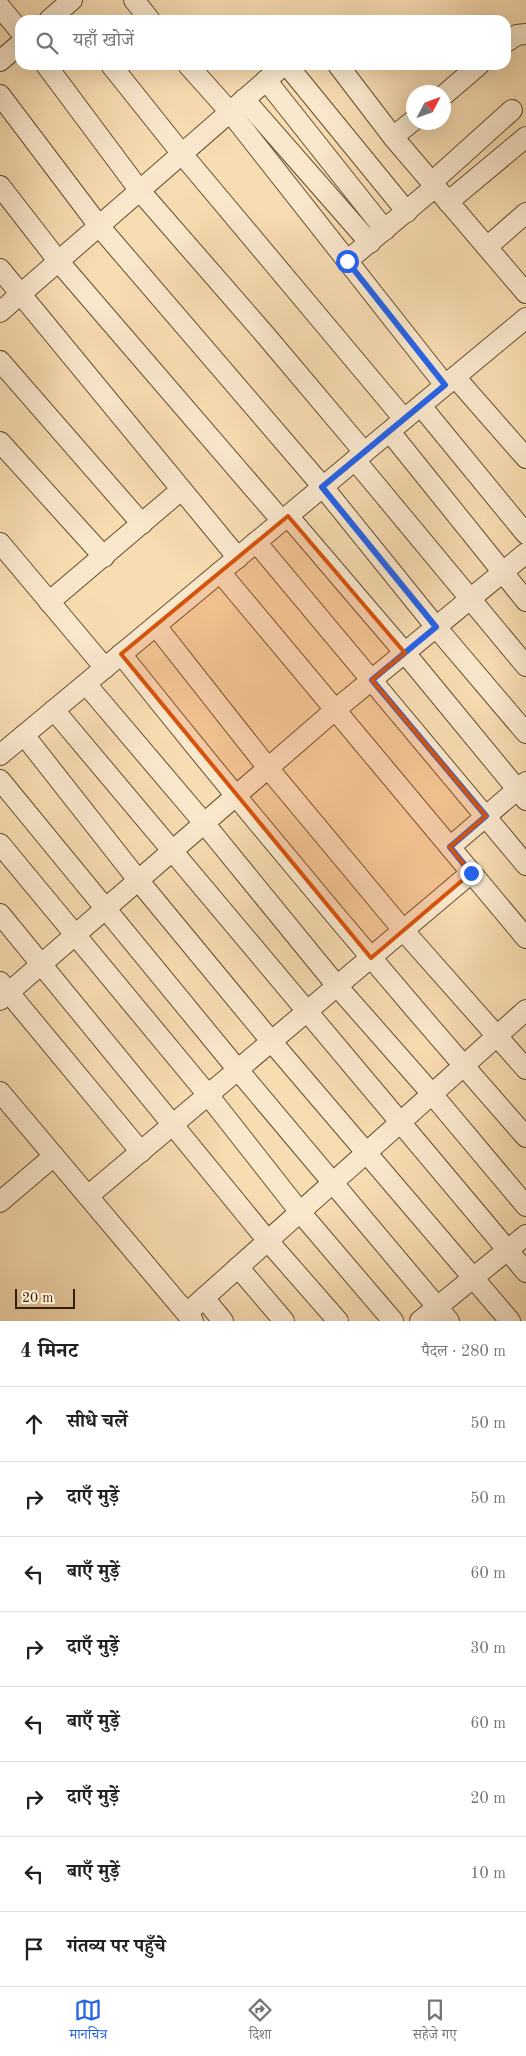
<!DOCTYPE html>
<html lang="hi">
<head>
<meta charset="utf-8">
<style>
	body { margin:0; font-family:"Old Standard TT","Noto Serif Devanagari",serif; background:#f2f2f2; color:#202124 }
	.compass { position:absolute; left:406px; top:85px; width:45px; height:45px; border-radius:50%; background:#fff; box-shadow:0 5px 20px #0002; rotate:49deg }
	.scale { position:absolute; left:15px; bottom:12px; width:60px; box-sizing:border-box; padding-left:5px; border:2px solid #301e05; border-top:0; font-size:14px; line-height:18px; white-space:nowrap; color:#301e05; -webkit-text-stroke:4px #fae8cd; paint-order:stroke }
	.stop { position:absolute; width:15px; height:15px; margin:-11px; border:4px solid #2563eb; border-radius:50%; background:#fff }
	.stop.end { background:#2563eb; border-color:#fff; box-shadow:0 1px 5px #0008 }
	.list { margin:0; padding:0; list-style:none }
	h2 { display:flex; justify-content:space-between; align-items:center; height:65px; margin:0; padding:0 20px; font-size:21px }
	h2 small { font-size:16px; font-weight:400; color:#757577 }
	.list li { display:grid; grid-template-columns:32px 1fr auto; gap:15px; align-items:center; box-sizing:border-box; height:75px; padding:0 20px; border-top:1px solid #e0e0e0 }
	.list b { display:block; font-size:19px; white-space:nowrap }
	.list em { font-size:16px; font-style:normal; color:#757577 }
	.icon { flex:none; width:28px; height:28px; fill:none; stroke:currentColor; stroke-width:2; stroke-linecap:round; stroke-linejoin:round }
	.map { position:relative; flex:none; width:526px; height:1321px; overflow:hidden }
	.search { position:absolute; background:#fff; box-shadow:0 5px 20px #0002; left:15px; right:15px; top:15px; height:55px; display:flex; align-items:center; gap:12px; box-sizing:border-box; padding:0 18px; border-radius:15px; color:#757577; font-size:19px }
	.sheet { height:665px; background:#fff }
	nav { display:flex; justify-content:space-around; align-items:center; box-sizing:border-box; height:70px; border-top:1px solid #e0e0e0; background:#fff; font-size:14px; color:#757577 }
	nav a { display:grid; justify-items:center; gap:2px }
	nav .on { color:#2563eb }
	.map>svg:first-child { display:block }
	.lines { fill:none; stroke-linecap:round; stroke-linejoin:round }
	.minor-casing { stroke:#624e30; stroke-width:22 }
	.minor { stroke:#fae8cd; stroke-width:20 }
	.route { stroke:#2563eb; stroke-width:6 }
	.marked { fill:#d6530b; fill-opacity:0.2; stroke:#d6530b; stroke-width:4; stroke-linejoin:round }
</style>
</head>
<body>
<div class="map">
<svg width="526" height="1321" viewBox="0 0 526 1321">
	<rect width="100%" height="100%" fill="#f8dcb2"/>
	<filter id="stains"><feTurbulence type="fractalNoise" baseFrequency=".004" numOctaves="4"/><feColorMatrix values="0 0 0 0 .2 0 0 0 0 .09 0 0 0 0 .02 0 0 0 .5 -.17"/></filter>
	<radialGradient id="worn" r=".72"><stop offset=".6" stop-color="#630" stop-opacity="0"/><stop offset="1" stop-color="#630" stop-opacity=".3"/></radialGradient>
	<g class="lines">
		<defs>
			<g id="minor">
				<path d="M134,0l16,20"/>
				<path d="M0,7l20,24"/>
				<path d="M49,20l23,-20"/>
				<path d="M506,42l11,-7 9,-1"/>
				<path d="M0,61l20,-17"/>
				<path d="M46,65l94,126 127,146 97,115"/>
				<path d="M111,65l71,89 222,265"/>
				<path d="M188,65l42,47 215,273"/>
				<path d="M287,65l120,147"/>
				<path d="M338,65l55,72 133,156"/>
				<path d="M266,80l119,150"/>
				<path d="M0,95l99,131 224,261 113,140 90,106"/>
				<path d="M444,95l35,-30"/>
				<path d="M244,99l126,144"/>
				<path d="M393,137l21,-17"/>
				<path d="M431,183l81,-73"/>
				<path d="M0,186l59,76 223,259"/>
				<path d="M448,202l78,-65"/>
				<path d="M487,247l39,-34"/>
				<path d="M347,261l88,-74"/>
				<path d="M0,269l238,289"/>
				<path d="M0,312l284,-247"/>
				<path d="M0,361l142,163"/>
				<path d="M455,377l71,81"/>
				<path d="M421,406l105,128"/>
				<path d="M390,432l136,169"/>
				<path d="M0,442l104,115"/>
				<path d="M355,460l171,206"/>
				<path d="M288,516l117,137 121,147"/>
				<path d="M256,542l270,323"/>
				<path d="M0,543l105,125"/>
				<path d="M220,572l306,366"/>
				<path d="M49,602l132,-112"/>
				<path d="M156,626l112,142 135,162 123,139"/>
				<path d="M121,654c131,164 266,325 405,483"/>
				<path d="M86,684l118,139 133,163 95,108 94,112"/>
				<path d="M54,710l472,562"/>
				<path d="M24,735l114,145 133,161 239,280"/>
				<path d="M0,755l526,-437"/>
				<path d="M0,780l238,290 211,251"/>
				<path d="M0,844l208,251 92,117 93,109"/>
				<path d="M450,847l76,-65"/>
				<path d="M0,914l268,327 70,80"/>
				<path d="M0,982l141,170"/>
				<path d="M0,1000l335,-290 191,-157"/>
				<path d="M0,1092l193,229"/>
				<path d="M88,1196l383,-323"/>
				<path d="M0,1202l54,-46"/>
				<path d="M238,1267l46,54"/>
				<path d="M204,1298l19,23"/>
				<path d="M187,1313l339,-303"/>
				<path d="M420,1321l106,-86"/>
			</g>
		</defs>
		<!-- minor casing -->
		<use href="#minor" class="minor-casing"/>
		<!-- minor -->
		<use href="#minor" class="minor"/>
	</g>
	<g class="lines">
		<!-- route -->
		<path class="route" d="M347,261l98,124 -123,102 114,140 -64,53 114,136 -36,31 21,26"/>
	</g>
	<!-- marked area -->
	<path class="marked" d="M288,516l117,137 -33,27 114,136 -36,31 21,26 -100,85 -250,-304z"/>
	<rect width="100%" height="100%" filter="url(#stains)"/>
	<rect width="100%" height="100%" fill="url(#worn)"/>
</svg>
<svg class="compass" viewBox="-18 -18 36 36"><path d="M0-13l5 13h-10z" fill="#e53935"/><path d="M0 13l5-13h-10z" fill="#757577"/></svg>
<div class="scale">20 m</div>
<div class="stop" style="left:347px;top:261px"></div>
<div class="stop end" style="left:471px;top:873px"></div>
<div class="search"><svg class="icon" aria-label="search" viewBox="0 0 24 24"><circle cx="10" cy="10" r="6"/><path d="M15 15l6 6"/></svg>यहाँ खोजें</div>
</div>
<section class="sheet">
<h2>4 मिनट<small>पैदल · 280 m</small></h2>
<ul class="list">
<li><svg class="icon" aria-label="ahead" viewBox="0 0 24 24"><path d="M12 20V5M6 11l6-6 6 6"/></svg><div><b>सीधे चलें</b></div><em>50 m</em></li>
<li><svg class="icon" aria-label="right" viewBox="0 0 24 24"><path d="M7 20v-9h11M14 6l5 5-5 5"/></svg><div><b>दाएँ मुड़ें</b></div><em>50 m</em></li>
<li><svg class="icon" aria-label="left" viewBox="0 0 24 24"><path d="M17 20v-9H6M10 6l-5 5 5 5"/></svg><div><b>बाएँ मुड़ें</b></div><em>60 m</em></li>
<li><svg class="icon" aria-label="right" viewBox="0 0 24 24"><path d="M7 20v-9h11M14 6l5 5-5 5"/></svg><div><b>दाएँ मुड़ें</b></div><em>30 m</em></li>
<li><svg class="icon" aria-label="left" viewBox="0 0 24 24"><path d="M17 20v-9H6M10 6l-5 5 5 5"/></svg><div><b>बाएँ मुड़ें</b></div><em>60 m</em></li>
<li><svg class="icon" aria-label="right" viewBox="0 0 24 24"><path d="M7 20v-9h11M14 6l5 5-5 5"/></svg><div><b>दाएँ मुड़ें</b></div><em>20 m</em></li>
<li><svg class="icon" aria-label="left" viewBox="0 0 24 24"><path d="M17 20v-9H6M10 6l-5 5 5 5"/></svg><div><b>बाएँ मुड़ें</b></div><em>10 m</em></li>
<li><svg class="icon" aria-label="arrive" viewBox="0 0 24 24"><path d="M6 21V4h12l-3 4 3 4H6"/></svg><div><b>गंतव्य पर पहुँचे</b></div></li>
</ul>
</section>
<nav>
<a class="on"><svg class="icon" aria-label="map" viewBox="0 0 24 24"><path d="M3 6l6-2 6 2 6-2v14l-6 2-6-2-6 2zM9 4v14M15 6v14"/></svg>मानचित्र</a>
<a><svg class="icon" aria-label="directions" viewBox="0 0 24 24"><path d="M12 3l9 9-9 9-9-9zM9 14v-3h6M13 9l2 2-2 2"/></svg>दिशा</a>
<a><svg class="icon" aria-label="saved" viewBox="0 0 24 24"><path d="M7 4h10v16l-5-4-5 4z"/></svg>सहेजे गए</a>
</nav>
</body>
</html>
